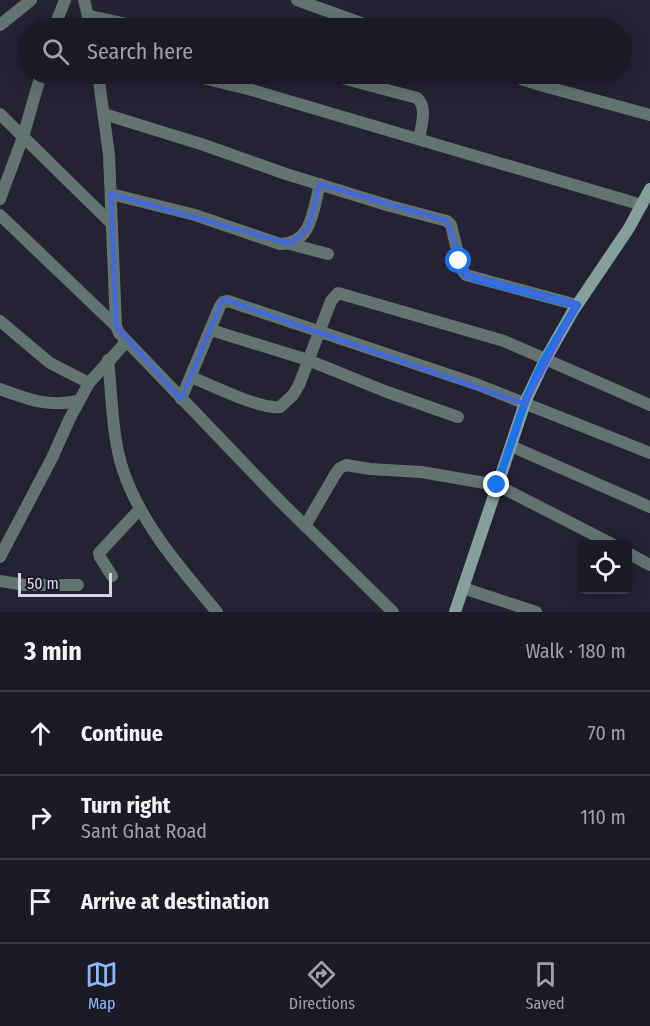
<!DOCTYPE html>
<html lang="en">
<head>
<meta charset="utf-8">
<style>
	body { margin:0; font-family:"Fira Sans Condensed",sans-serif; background:#292733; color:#f1f3f6 }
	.controls { position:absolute; right:18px; bottom:18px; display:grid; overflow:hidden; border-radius:6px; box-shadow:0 3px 15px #0003 }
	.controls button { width:54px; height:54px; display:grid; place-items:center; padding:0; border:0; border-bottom:2px solid #3a3844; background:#1c1a27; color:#f1f3f6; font:30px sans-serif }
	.scale { position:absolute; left:18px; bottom:15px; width:94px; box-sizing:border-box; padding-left:6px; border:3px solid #d6d4e0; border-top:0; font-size:16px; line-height:21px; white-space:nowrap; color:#d6d4e0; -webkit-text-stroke:4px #1c192a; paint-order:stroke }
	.stop { position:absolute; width:18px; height:18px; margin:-14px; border:4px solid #1a73e8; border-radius:50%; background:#fff }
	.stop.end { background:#1a73e8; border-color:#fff; box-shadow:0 2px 6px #0008 }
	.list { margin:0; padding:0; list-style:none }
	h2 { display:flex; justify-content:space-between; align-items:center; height:78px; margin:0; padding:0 24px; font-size:26px }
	h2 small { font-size:20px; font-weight:400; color:#a0a1a7 }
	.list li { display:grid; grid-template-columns:39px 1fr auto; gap:18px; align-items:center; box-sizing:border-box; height:84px; padding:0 24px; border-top:2px solid #3a3844 }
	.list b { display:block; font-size:22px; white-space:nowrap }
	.list p { margin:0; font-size:20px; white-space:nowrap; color:#a0a1a7 }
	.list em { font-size:20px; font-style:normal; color:#a0a1a7 }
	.icon { flex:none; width:33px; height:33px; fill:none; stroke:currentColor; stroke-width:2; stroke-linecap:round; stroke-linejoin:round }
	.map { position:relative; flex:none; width:650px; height:612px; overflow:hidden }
	.search { position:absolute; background:#1c1a27; box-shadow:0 3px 15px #0003; left:18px; right:18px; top:18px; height:66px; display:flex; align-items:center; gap:15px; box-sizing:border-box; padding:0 21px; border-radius:33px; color:#a0a1a7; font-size:22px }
	.sheet { height:330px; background:#1c1a27 }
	nav { display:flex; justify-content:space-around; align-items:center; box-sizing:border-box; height:84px; border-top:2px solid #3a3844; background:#1c1a27; font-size:16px; color:#a0a1a7 }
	nav a { display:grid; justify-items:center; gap:3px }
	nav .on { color:#8bbafc }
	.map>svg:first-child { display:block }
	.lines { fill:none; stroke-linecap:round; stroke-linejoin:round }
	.street { stroke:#627371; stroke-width:12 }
	.secondary { stroke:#849f9c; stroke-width:12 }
	.route { stroke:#1a73e8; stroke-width:8 }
	.marked { fill:none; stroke:#4269da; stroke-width:4.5; stroke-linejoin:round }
</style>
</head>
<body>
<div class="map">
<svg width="650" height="612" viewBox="0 0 650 612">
	<rect width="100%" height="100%" fill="#252234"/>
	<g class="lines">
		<!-- street -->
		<g class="street">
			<path d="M84,0l7,28"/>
			<path d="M297,0l78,28"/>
			<path d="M90,16l56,12"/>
			<path d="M0,25l31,-25"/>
			<path d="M54,28l11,-28"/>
			<path d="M98,74l11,81 7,171 3,7 162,169 112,110"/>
			<path d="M186,74l62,15 394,116"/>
			<path d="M327,74l90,24c11,10 4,28 2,41"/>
			<path d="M506,74l34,11 110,30"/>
			<path d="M0,114l112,110"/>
			<path d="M104,114l97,30 85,30 104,32 57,15 4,4 11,45 4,5 111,30"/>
			<path d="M111,194l84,21 85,29c32,0 33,-34 40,-60"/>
			<path d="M0,199l23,-62 18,-63"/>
			<path d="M0,215l116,111"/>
			<path d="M290,244l38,10"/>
			<path d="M0,321l50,42 39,20"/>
			<path d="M211,330l97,30 79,32 71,25"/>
			<path d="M108,360c4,35 4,78 15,110 18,54 58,99 94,142"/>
			<path d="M191,377c20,8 70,33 89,30l13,-12 6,-10 32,-84 7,-8 166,48 146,64"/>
			<path d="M0,389c30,11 47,18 79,12"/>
			<path d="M181,399l39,-93 3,-4 5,-1 248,83 174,69"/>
			<path d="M511,446l139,61"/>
			<path d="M305,526l31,-53 4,-5 6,-3 24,4 51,3 76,13 115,59"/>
			<path d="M628,553l22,12"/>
			<path d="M0,557l52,-99 18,-40 19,-35 37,-41"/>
			<path d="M112,576l-12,-19 -1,-4 40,-43"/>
			<path d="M0,581l25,4h53"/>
			<path d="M463,588l73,24"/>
		</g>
		<!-- secondary -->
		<path class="secondary" d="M455,612l71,-212 19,-40 28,-49 56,-83 21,-39"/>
	</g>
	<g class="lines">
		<!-- route -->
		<path class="route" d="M459,261l7,14 11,4 100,26 -33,55 -18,39 -29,86"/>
	</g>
	<!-- marked area -->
	<path class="marked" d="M320,184l127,37 19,54 111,30 -52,99 -302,-105 -42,100 -65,-73 -5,-132 179,50 18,-16z"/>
</svg>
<div class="controls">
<button><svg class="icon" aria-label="locate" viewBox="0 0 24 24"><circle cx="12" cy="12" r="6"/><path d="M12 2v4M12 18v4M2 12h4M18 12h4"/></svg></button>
</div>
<div class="scale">50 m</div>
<div class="stop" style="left:459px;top:261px"></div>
<div class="stop end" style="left:497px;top:485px"></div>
<div class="search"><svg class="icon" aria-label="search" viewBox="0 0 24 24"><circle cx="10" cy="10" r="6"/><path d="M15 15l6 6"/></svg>Search here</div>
</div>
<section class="sheet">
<h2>3 min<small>Walk · 180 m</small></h2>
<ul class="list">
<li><svg class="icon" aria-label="ahead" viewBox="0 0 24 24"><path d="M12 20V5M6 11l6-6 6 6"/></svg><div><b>Continue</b></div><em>70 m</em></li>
<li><svg class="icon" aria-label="right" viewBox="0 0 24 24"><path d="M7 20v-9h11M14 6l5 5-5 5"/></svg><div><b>Turn right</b><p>Sant Ghat Road</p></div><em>110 m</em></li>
<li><svg class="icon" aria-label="arrive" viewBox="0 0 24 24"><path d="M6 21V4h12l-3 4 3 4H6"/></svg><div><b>Arrive at destination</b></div></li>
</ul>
</section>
<nav>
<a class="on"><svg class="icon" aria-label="map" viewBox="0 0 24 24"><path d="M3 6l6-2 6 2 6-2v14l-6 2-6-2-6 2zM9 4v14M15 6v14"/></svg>Map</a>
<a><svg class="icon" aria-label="directions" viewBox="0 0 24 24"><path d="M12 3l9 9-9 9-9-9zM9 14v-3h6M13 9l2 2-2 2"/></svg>Directions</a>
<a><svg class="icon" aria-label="saved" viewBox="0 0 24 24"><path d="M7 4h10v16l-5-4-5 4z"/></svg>Saved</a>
</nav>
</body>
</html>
